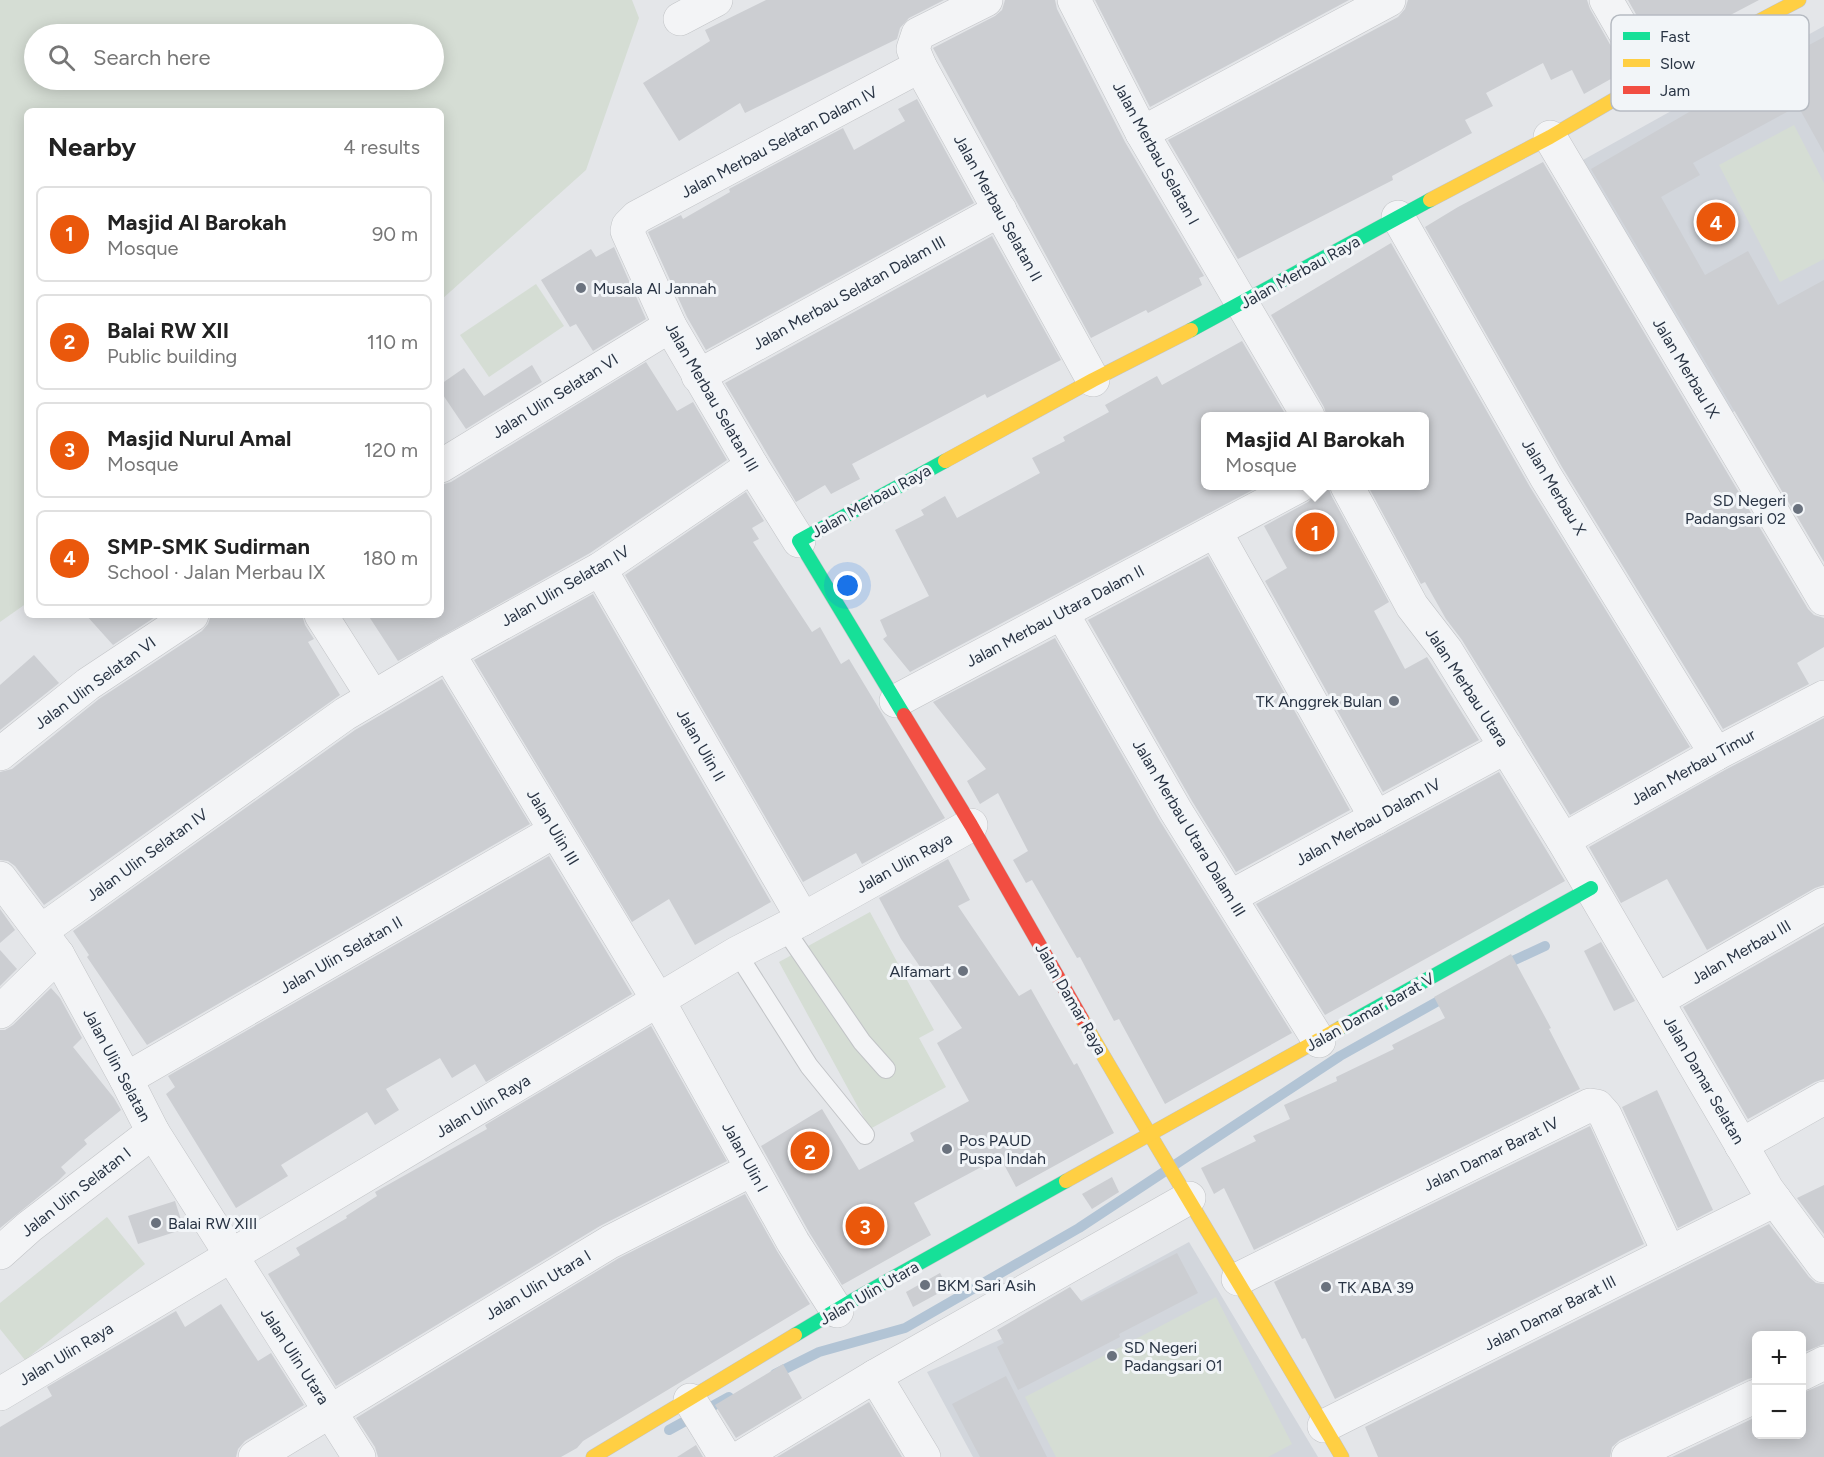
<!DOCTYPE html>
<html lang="en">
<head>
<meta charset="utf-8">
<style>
	body { margin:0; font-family:Figtree,sans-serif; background:#f2f2f2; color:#222 }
	.controls { position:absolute; right:18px; bottom:18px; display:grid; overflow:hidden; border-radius:9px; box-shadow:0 3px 15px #0003 }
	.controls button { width:54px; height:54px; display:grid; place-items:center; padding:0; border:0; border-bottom:2px solid #e0e0e0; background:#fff; color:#222; font:30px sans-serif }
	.you { position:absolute; left:848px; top:586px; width:21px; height:21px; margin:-15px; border:4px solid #fff; border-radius:50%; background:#1a73e8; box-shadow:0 0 0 9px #1a73e833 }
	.badge { display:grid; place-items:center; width:39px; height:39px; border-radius:50%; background:#ea580c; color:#fff; font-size:20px; font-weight:700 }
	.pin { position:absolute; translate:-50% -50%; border:3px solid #fff; box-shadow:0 2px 6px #0006 }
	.popup { position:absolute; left:1201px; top:412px; width:228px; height:78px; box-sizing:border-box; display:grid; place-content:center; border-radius:9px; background:#fff; filter:drop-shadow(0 2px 4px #0005); font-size:20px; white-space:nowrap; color:#767676 }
	.popup b { font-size:22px; color:#222 }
	.popup::after { content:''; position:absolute; left:50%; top:100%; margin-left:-12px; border:12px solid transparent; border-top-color:#fff }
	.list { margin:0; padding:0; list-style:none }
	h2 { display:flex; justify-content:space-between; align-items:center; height:78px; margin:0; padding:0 24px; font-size:26px }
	h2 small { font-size:20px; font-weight:400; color:#767676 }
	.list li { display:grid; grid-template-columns:39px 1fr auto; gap:18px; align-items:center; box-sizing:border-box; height:96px; margin:0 12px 12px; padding:0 12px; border:2px solid #e0e0e0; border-radius:9px }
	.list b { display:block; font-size:22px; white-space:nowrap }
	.list p { margin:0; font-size:20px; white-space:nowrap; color:#767676 }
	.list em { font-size:20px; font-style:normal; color:#767676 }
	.icon { flex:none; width:33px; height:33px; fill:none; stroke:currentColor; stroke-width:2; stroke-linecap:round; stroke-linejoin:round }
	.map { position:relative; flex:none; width:1824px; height:1457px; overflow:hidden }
	.search { position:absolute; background:#fff; box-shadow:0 3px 15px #0003; left:24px; top:24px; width:420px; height:66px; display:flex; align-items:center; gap:15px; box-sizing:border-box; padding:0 21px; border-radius:33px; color:#767676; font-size:22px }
	.panel { position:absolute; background:#fff; box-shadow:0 3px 15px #0003; left:24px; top:108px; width:420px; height:510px; border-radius:9px }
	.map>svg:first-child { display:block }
	.built { fill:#d2d6dc }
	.green { fill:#d5ddd4; fill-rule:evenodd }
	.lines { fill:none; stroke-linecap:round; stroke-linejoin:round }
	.stream { stroke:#b2c4d5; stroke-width:10 }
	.building { fill:#ccced2 }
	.lane-casing { stroke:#c2c4c7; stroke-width:20 }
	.street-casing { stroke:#c2c4c7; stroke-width:34 }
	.fast-casing { stroke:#c2c4c7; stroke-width:15 }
	.slow-casing { stroke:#c2c4c7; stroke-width:15 }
	.jam-casing { stroke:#c2c4c7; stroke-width:15 }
	.lane { stroke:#f3f4f6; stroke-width:18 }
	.street { stroke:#f3f4f6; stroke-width:33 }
	.fast { stroke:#16e098; stroke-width:14 }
	.slow { stroke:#ffcf43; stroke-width:14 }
	.jam { stroke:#f24e42; stroke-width:14 }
	.poi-dot { fill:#6a727e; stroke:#f2f5f8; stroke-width:2 }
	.labels { text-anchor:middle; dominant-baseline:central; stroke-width:6; stroke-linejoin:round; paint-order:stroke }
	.street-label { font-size:16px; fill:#293444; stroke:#f2f5f8 }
	.poi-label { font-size:16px; fill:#293444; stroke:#f2f5f8; text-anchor:start }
	.key { fill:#f2f5f8; stroke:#b6bbc2; stroke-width:1.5 }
	.key-label { font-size:16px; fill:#293444 }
</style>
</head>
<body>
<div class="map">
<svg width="1824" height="1457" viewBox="0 0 1824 1457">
	<rect width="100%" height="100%" fill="#e4e6e9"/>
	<!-- built -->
	<g class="built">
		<path d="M1824,26v334l-105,60 -145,-255z"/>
		<path d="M1189,1242l129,215h-345l-46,-85 122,-54z"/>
	</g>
	<!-- green -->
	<g class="green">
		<path d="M0,0h632l7,18 -53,152 -145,130v-189h-414v492l-27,19zM34,34h400v46h-400z"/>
		<path d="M1794,125l30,58v76l-44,23 -61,-117z"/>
		<path d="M536,284l28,42 -75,51 -29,-42z"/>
		<path d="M870,912l64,118 -15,8 27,49 -76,42 -91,-167z"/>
		<path d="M107,1217l38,47 -120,96 -25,-31v-26z"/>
		<path d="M1216,1297l76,147 -24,13h-212l-31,-60z"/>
	</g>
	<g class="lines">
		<!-- stream -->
		<g class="stream">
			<path d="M1502,966l43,-20"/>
			<path d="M775,1374l44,-22 86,-24 174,-100 261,-172 109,-61"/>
			<path d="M669,1430l60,-33"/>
		</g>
	</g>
	<!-- building -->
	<g class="building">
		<path d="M766,0h178l-35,18 -9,10 -3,11 -152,74 -5,-10 -61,38 -36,-58 67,-42 -5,-11z"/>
		<path d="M1005,0h50l2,9 68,133 79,134 -5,2 3,7 -54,28 -2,-3 -55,28 -158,-290 62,-32 7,-6z"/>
		<path d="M1095,0h254l-199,107z"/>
		<path d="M1408,0h179l3,9 35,62 -41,23 -12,-24 -21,10 -8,-17 -57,30 7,13 -28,14 7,13 -80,43 1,4 -155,79 -70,-119 230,-123 7,-8z"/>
		<path d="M1628,0h131l-101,53z"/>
		<path d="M1824,37v116l-26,-47 -105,57 7,12 -39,22 44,78 43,-24 30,54 46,-25v282l-233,-393 105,-61 -1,-2z"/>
		<path d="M917,99l57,104 -268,147 -19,-33 -39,-85 33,-17 2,4 47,-27 -1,-3 114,-61 11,22 51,-29 -7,-12z"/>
		<path d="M1543,162l265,447 6,6 10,3v29l-27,16 12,21 -86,45 -161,-262 -137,-240 33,-20z"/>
		<path d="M992,236l69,124 -74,38 -2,-4 -133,70 8,15 -29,15 -6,-9 -29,17 -71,-119z"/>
		<path d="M1391,243l139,244 160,260 -120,68 -108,-175 -16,-21 -21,-37 -4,2 -53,-98h57v-69h-98l-3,-10 -53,-92z"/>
		<path d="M614,247l32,72 -53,32 -17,-27 -6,3 -29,-47 50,-31 5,8z"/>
		<path d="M1242,341l45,76h-81v69h54l-350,186 -27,-33 4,-3 -7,-16 49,-24 -34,-66 29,-15 -3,-5 24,-14 12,22 83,-45 -8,-15 33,-17 -2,-4 46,-25 -4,-7 52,-29 5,9z"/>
		<path d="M646,362l31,49 16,-9 34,58 -137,93 -192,108 -30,-46h73v-130l10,-3z"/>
		<path d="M532,365l10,17 -76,47 -25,-37v-8l23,-16 20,28z"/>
		<path d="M1318,486h10l3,9 58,107 -15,9 31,58 22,-12 52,83 -96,52 -118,-211 22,-13 -23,-42 44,-24 7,-7z"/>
		<path d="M746,492l18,29 -12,7 7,11 -6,3 59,90 8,-5 21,37 8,-5 96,159 -83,46 -6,-11 -53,29 -178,-307z"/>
		<path d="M1208,556l142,254 -114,62 -44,-71 -104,-181z"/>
		<path d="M593,594l178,308 -76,43 -26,-46 -37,23 -158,-262z"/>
		<path d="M86,615h72l-45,30z"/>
		<path d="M211,615h91l3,10 9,14 -6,3 32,53 -296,210 -29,-39 -7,-5 -8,-1v-88l12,-3 87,-70 103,-68 6,-7z"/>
		<path d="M1055,638l105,183 132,212 -127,71 -46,-85 -5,2 -34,-64 -3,1 -45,-78 -6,3 -13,-23 15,-9 -30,-58 -18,11 -13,-23 19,-12 -53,-67z"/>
		<path d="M34,655l25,28 -59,47v-45z"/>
		<path d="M442,679l88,145 -383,221 -60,-88 2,-2 -16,-24 282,-201z"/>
		<path d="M1824,718v167l-9,3 -108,62 -40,-71 -46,24 -32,-56 136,-77z"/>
		<path d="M1499,772l66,109 -240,134 -69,-111z"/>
		<path d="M549,856l83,138 -146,88 -11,-18 -23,14 -12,-20 -54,31 13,21 -24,15 -8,-13 -86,53 7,11 -52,32 -70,-114 9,-7 -7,-11z"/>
		<path d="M948,859l22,41 -12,6 61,90 12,-7 43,76 3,-2 37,70 -98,54 -16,-30 -86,46 17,32 -89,50 -33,-53 -48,-86 61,-37 37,61 55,-29 -4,-8 59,-32 -32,-58 25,-15 -61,-89 -22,-41z"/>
		<path d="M0,909l15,21 -15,13z"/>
		<path d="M1824,926v153l-9,3 -67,37 -65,-112z"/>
		<path d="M1601,942l34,59 -21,10 -30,-60z"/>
		<path d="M0,950l17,19 -17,17z"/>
		<path d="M1511,954l40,74 -2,1 31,60 -326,161 -30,-62 -10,6 -13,-26 55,-27 -3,-5 37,-17 -6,-14 53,-24 -1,-4 58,-28 -2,-4 53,-27 -11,-21z"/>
		<path d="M51,988l9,10 22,40 -9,9 41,51 7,12 -37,30 3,4 -26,23 5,6 -8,8 -58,47v-198h5l8,-5z"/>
		<path d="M651,1026l76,135 -127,65 -264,160 -68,-112 32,-19 -4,-7 51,-30 -1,-2 31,-20 -2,-4 112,-63 -2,-4z"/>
		<path d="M1657,1090l56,120 -35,18 -56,-121z"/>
		<path d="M1590,1126l54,118 -309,155 -30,-61 -3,1 -28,-57z"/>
		<path d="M1112,1177l7,15 -27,17 -10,-15z"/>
		<path d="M1824,1185v49l-27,-36z"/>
		<path d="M745,1194l32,57 33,53 -227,137 -6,7 -16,9h-183l-3,-10 -19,-29 263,-160z"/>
		<path d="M175,1201l9,28 -46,15 -10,-28z"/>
		<path d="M1769,1224l40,53 7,6 8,1v60l-22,9v-18h-46v42l-8,2 -128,61 -8,7 -2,10h-232l-13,-30z"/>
		<path d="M1177,1253l21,40 -79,41 1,3 -102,53 -21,-43 7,-4 -7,-13 73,-43 12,15z"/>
		<path d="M940,1273l8,15 -35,19 -7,-15z"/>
		<path d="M221,1304l37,57 13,-8 33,52 -59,36 -7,8 -2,8h-236v-30l52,-31 -5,-9 129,-76 9,16z"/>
		<path d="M783,1364l19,34 -66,40 -21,-33z"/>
		<path d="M1006,1376l41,81h-67l-28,-53z"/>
		<path d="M1824,1384v73h-152l84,-40v17h46v-41z"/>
		<path d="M869,1402l33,55h-125z"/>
		<path d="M696,1445l7,12h-26z"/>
	</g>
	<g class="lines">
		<defs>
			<g id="lane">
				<path d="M784,928l78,114 24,27"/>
				<path d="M737,953l72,113 56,69"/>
			</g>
			<g id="street">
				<path d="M986,0l-68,34 -5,15 7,17 173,314"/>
				<path d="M1074,0l68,133 166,283"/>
				<path d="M1606,0l45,78"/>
				<path d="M680,19l36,-19"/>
				<path d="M1142,133l247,-133"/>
				<path d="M1550,137l274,462"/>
				<path d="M1398,217l148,260 170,277"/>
				<path d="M698,376l302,-166"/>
				<path d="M441,466l229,-140"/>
				<path d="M1347,486l65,120 34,44 117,190 204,349 57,77"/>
				<path d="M1215,531l161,287"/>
				<path d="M799,541l-47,-75 -82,-140 -43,-95 1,-5 9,-9 283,-151"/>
				<path d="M600,569l203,350"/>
				<path d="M1062,613l114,198 143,230"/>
				<path d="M321,615l52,82"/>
				<path d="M448,653l210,347 135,242 44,69"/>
				<path d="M896,701l403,-215"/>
				<path d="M0,754l88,-70 104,-69"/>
				<path d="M1563,840l153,-86 108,-57"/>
				<path d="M0,878l58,77 68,124 27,53 206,325"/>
				<path d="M1230,897l276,-150"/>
				<path d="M41,931l304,-217 103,-61 152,-84 152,-103"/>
				<path d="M1658,1000l166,-96"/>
				<path d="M0,1012l58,-57"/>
				<path d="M126,1079l429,-248"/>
				<path d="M1741,1145l83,-47"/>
				<path d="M0,1253l29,-26 124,-95"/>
				<path d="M1238,1279l352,-174 7,1 8,9 64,138"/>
				<path d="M1802,1374l22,-11"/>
				<path d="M875,1376l49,81"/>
				<path d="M0,1394l737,-441 66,-34 168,-94"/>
				<path d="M690,1400l35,57"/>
				<path d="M1324,1426l451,-226"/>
				<path d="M255,1457l355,-215 141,-72"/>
				<path d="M741,1457l134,-81 314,-178"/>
				<path d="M1628,1457l128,-61"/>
			</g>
			<g id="fast">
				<path d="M1191,330l239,-130"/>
				<path d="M904,715l-105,-174 146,-80"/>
				<path d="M1340,1028l251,-140"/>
				<path d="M795,1335l60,-36 211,-118"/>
			</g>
			<g id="slow">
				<path d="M1430,200l120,-63 101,-59 148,-78"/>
				<path d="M945,461l148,-81 98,-50"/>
				<path d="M1082,1019c85,147 174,291 260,438"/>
				<path d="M1066,1181l274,-153"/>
				<path d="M593,1457l202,-122"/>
			</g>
			<path id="jam" d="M904,715l67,110 111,194"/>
		</defs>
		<!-- lane casing -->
		<use href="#lane" class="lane-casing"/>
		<!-- street casing -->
		<use href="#street" class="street-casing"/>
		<!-- fast casing -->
		<use href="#fast" class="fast-casing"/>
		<!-- slow casing -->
		<use href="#slow" class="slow-casing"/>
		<!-- jam casing -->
		<use href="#jam" class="jam-casing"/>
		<!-- lane -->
		<use href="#lane" class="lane"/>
		<!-- street -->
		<use href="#street" class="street"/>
		<!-- fast -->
		<use href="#fast" class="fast"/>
		<!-- slow -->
		<use href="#slow" class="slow"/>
		<!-- jam -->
		<use href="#jam" class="jam"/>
	</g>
	<!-- markers -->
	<g class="poi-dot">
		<circle cx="581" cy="288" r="6"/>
		<circle cx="1798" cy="509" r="6"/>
		<circle cx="1394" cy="701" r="6"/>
		<circle cx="963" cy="971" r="6"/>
		<circle cx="947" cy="1149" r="6"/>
		<circle cx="156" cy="1223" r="6"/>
		<circle cx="925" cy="1285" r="6"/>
		<circle cx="1326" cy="1287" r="6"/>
		<circle cx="1112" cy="1356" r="6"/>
	</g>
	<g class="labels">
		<!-- street labels -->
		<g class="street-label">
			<text transform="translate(779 142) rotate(-28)">Jalan Merbau Selatan Dalam IV</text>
			<text transform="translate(1156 153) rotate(61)">Jalan Merbau Selatan I</text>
			<text transform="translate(998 208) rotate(61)">Jalan Merbau Selatan II</text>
			<text transform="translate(1300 272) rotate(-29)">Jalan Merbau Raya</text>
			<text transform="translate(849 293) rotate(-29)">Jalan Merbau Selatan Dalam III</text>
			<text transform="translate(1686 368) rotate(59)">Jalan Merbau IX</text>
			<text transform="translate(555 396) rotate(-32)">Jalan Ulin Selatan VI</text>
			<text transform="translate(712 397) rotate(60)">Jalan Merbau Selatan III</text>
			<text transform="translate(1554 487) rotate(59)">Jalan Merbau X</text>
			<text transform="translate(871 501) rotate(-29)">Jalan Merbau Raya</text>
			<text transform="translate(565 586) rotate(-30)">Jalan Ulin Selatan IV</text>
			<text transform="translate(1055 616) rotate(-28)">Jalan Merbau Utara Dalam II</text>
			<text transform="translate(95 683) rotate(-36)">Jalan Ulin Selatan VI</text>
			<text transform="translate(1467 687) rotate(57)">Jalan Merbau Utara</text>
			<text transform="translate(701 745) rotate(60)">Jalan Ulin II</text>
			<text transform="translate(1693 767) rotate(-29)">Jalan Merbau Timur</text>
			<text transform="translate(1368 822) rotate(-29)">Jalan Merbau Dalam IV</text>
			<text transform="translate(553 827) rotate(59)">Jalan Ulin III</text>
			<text transform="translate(1189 828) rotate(59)">Jalan Merbau Utara Dalam III</text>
			<text transform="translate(147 855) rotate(-36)">Jalan Ulin Selatan IV</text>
			<text transform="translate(904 863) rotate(-29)">Jalan Ulin Raya</text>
			<text transform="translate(1741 952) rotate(-30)">Jalan Merbau III</text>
			<text transform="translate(341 955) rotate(-30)">Jalan Ulin Selatan II</text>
			<text transform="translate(1071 999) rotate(60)">Jalan Damar Raya</text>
			<text transform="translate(1370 1012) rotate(-29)">Jalan Damar Barat V</text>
			<text transform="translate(117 1065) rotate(62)">Jalan Ulin Selatan</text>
			<text transform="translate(1704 1080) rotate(60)">Jalan Damar Selatan</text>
			<text transform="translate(483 1106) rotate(-31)">Jalan Ulin Raya</text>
			<text transform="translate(1491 1154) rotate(-26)">Jalan Damar Barat IV</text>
			<text transform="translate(745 1157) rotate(61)">Jalan Ulin I</text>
			<text transform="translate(76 1192) rotate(-38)">Jalan Ulin Selatan I</text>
			<text transform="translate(538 1285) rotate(-31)">Jalan Ulin Utara I</text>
			<text transform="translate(869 1293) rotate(-30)">Jalan Ulin Utara</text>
			<text transform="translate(1550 1313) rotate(-27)">Jalan Damar Barat III</text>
			<text transform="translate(66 1354) rotate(-31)">Jalan Ulin Raya</text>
			<text transform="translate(295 1356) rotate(57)">Jalan Ulin Utara</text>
		</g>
		<!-- poi labels -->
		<g class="poi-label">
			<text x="593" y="288">Musala Al Jannah</text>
			<text x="1786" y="500" text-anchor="end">SD Negeri<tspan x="1786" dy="18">Padangsari 02</tspan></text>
			<text x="1382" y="701" text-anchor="end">TK Anggrek Bulan</text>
			<text x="951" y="971" text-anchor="end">Alfamart</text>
			<text x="959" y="1140">Pos PAUD<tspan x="959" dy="18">Puspa Indah</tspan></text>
			<text x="168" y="1223">Balai RW XIII</text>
			<text x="937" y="1285">BKM Sari Asih</text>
			<text x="1338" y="1287">TK ABA 39</text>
			<text x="1124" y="1347">SD Negeri<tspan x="1124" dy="18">Padangsari 01</tspan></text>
		</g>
	</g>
	<!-- legend -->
	<rect x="1611" y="15" width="198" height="96" rx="9" class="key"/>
	<rect x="1623" y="32" width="27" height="8" fill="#16e098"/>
	<rect x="1623" y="59" width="27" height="8" fill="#ffcf43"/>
	<rect x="1623" y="86" width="27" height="8" fill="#f24e42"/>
	<g class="key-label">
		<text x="1660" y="42">Fast</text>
		<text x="1660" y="69">Slow</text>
		<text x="1660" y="96">Jam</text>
	</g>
</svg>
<div class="controls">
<button>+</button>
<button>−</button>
</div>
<div class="you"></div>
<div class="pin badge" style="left:1315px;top:532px">1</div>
<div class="popup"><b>Masjid Al Barokah</b>Mosque</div>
<div class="pin badge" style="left:810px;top:1151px">2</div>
<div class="pin badge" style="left:865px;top:1226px">3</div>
<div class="pin badge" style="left:1716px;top:222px">4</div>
<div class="search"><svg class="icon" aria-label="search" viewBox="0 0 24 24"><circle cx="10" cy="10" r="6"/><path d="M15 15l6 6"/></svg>Search here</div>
<section class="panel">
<h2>Nearby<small>4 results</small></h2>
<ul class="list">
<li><span class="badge">1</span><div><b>Masjid Al Barokah</b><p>Mosque</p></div><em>90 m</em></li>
<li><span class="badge">2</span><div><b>Balai RW XII</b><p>Public building</p></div><em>110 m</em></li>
<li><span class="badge">3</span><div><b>Masjid Nurul Amal</b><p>Mosque</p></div><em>120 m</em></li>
<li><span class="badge">4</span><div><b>SMP-SMK Sudirman</b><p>School · Jalan Merbau IX</p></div><em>180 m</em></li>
</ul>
</section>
</div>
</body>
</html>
